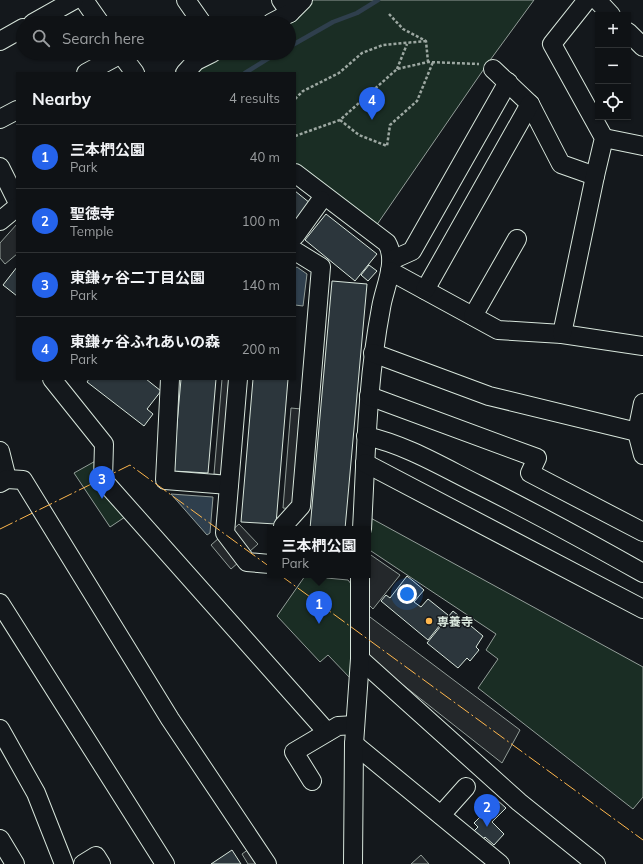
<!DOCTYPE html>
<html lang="en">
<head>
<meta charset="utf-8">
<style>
	body { margin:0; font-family:Mulish,"Noto Sans JP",sans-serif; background:#181b1e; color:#f1f3f6 }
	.controls { position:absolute; right:12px; top:12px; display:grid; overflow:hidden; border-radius:0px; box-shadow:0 1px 3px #0004 }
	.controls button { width:36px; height:36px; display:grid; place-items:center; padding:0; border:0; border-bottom:1px solid #2f3234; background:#0f1215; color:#f1f3f6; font:20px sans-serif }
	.you { position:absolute; left:407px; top:594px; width:14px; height:14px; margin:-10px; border:3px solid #fff; border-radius:50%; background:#1a73e8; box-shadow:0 0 0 6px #1a73e833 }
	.badge { display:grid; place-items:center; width:26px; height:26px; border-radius:50%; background:#2563eb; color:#fff; font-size:13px; font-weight:700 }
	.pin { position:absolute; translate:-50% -33px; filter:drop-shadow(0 1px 2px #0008) }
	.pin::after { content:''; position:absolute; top:21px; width:14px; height:12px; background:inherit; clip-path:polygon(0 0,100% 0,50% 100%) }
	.popup { position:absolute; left:267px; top:526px; width:104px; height:52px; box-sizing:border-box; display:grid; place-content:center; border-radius:0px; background:#0f1215; filter:drop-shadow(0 1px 3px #0005); font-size:13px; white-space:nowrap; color:#9b9ea0 }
	.popup b { font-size:15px; color:#f1f3f6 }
	.popup::after { content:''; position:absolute; left:50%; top:100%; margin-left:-8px; border:8px solid transparent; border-top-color:#0f1215 }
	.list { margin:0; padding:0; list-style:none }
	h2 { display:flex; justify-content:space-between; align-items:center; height:52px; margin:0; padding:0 16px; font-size:17px }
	h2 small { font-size:13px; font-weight:400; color:#9b9ea0 }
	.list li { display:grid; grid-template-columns:26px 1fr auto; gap:12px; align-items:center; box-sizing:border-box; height:64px; padding:0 16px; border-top:1px solid #2f3234 }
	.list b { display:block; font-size:15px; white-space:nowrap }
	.list p { margin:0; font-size:13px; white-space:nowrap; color:#9b9ea0 }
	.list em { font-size:13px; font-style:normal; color:#9b9ea0 }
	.icon { flex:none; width:22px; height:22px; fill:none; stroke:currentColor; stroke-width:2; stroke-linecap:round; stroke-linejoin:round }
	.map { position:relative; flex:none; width:643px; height:864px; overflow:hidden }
	.search { position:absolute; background:#0f1215; box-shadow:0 1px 3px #0004; left:16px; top:16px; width:280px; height:44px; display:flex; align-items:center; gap:10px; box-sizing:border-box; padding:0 14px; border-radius:22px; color:#9b9ea0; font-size:15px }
	.panel { position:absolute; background:#0f1215; box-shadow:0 1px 3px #0004; left:16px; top:72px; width:280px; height:308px; border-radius:0px }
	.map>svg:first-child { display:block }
	.green { fill:#1a2d24; stroke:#939e99 }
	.parking { fill:#24282b; stroke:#939e99 }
	.water { fill:#2f3f4d; stroke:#939e99 }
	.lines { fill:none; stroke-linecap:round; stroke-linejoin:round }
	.stream { stroke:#2f3f4d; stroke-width:4.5 }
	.building { fill:#2c363c; stroke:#d8e6dc }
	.minor-casing { stroke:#d8e6dc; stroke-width:20 }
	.path { stroke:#9da8a2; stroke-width:2.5; stroke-dasharray:3 2; stroke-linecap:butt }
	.minor { stroke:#14181c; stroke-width:18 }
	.power { stroke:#ffb74d; stroke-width:1; stroke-dasharray:14 3 2 3; stroke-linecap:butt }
	.poi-dot { fill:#ffb74d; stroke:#14181c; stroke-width:1.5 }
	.labels { text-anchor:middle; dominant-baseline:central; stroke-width:3; stroke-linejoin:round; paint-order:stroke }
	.poi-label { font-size:12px; font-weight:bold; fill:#d8e6dc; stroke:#14181c; text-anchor:start }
</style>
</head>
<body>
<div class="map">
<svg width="643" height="864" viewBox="0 0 643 864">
	<rect width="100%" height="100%" fill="#14181c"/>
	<!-- green -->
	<g class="green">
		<path d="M313,0h221l-46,63 -112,163 -81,-60v-93h-101l6,-7 25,-13h64v-30z"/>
		<path d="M99,459l-1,15 -4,1 -1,7h5l30,33 -18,12 -36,-54z"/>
		<path d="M367,516l276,151v130l-10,12 -155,-121 20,-29 -12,-9 10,-16 -128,-85z"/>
		<path d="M305,576l43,4 4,5 -1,94 -23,-24 -8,7 -43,-46z"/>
	</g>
	<!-- parking -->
	<g class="parking">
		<path d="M17,224v30l-12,10 -5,-6v-15z"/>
		<path d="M222,379h10l-8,96 -10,-1z"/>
		<path d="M291,408l10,1 -8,100 -10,-1z"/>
		<path d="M239,524l19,20 -9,8 -19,-20z"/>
		<path d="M219,538l20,24 -8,7 -20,-24z"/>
		<path d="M368,553l32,22 -27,34 -8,-8z"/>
		<path d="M366,614l154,116 -18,33 -137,-108z"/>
		<path d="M249,849l10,15h-11l-6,-10z"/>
		<path d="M421,855l8,9h-18z"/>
	</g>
	<!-- water -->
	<g class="water">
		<path d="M297,267l10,7 -4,32 -8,-1v-37z"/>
		<path d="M171,494l42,3 -3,36 -3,2z"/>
	</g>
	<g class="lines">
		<!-- stream -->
		<g class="stream">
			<path d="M289,47l44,-25 24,-9 21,-13"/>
			<path d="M245,73l32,-20"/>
		</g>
	</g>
	<!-- building -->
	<g class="building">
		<path d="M295,191l15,12 -15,20z"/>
		<path d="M326,214l51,40 -22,27 -50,-41z"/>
		<path d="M369,265l8,6 -9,10 -7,-6z"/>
		<path d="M17,267v29l-14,-11z"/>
		<path d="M332,281l35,3 -22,245h-35z"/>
		<path d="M89,379h57l15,12 -14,18 6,5 -9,12 -57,-44z"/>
		<path d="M181,379h35l-8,94 -35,-2z"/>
		<path d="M253,379h35l-12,145 -35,-2z"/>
		<path d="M407,576l17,14 -10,12 7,5 7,-8 20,16 -20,25 -47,-39 5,-6 4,3z"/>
		<path d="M453,611l30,25 -7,11 3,3 -9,11 -3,-3 -9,10 -31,-25z"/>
		<path d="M497,800l9,8 -14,14 12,12 -10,11 -9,-8 -3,4 -9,-9 5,-5 -4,-4z"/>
		<path d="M232,850l9,14h-30z"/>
	</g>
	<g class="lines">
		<defs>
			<g id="minor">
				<path d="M84,0l16,23"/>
				<path d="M186,0l16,23"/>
				<path d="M281,0l9,13"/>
				<path d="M597,0l14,15"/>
				<path d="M33,23l41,-23"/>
				<path d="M271,23l19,-10 13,-13"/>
				<path d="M628,32l15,15"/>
				<path d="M0,41l23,-13"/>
				<path d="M120,53l15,20"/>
				<path d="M493,69l37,35 31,60 34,12"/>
				<path d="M86,73l35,-19"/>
				<path d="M185,73l11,-12 16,-8"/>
				<path d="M0,119l17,-9"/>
				<path d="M604,138l39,8"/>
				<path d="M0,167l17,34"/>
				<path d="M295,173l92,70c11,19 -3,45 -6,65 -14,73 -15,147 -19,221"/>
				<path d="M0,221l17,-14"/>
				<path d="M295,236l26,-36"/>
				<path d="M392,260l20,-9 96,-169"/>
				<path d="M390,271l108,59 64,4 81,12"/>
				<path d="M425,290l105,-186"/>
				<path d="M473,316l44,-77"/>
				<path d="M562,334l33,-158 9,-38 -52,-94 35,-44"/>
				<path d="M373,353l116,43 148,36"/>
				<path d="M52,379l52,65 -1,36 224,252"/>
				<path d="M170,379l-5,101 64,5"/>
				<path d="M238,379l-13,154 22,29 23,2"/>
				<path d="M369,396l168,62 -7,15 113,59"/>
				<path d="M643,403l-6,29 6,23"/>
				<path d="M366,436c40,9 75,30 111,48 56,28 111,58 166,89"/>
				<path d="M0,451l7,28"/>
				<path d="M365,463l278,146"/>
				<path d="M0,483l7,-4 16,1 147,239 97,145"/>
				<path d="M283,529v-3l18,-20 20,-239 -26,-16"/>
				<path d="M0,603l165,261"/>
				<path d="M360,659l159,143 77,62"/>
				<path d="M0,729l36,64 28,71"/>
				<path d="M354,744l146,120"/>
				<path d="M312,781l-18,-29 44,-26 17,-1"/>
				<path d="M441,815l25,-28"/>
				<path d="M0,839l15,25"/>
				<path d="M83,864l13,-8 5,8"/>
				<path d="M353,864l1,-120 6,-85v-84"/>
			</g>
		</defs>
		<!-- minor casing -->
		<use href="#minor" class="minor-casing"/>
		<!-- path -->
		<g class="path">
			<path d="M389,14l14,15 23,12 2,21"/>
			<path d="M397,69l10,-25"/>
			<path d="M295,99l8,-8 36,-18 23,-20 21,-8 43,-4"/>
			<path d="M340,120l19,15 28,11 3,-21 27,-24 16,-39"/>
			<path d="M295,136l45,-16 57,-51 31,-7 51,2"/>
		</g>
		<!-- minor -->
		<use href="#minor" class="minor"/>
		<!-- power -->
		<g class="power">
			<path d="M0,529l130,-64 140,102"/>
			<path d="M280,575l363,265"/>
		</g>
	</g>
	<!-- markers -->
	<circle class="poi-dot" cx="429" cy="621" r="4"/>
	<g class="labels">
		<!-- poi labels -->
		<g class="poi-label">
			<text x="437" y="621">専養寺</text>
		</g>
	</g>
</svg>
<div class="controls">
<button>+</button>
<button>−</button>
<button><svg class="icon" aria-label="locate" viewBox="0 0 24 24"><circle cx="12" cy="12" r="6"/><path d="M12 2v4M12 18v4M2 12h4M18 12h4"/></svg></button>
</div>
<div class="you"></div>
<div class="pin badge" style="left:319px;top:624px">1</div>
<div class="popup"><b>三本椚公園</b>Park</div>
<div class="pin badge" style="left:487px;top:827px">2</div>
<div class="pin badge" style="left:102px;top:499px">3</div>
<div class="pin badge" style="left:372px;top:120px">4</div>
<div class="search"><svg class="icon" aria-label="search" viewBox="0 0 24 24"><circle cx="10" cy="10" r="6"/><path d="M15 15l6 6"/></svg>Search here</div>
<section class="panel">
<h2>Nearby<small>4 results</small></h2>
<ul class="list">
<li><span class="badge">1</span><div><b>三本椚公園</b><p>Park</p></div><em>40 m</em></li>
<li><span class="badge">2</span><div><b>聖徳寺</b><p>Temple</p></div><em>100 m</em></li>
<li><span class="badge">3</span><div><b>東鎌ヶ谷二丁目公園</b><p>Park</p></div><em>140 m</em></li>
<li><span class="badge">4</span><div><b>東鎌ヶ谷ふれあいの森</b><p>Park</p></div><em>200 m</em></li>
</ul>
</section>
</div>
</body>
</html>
